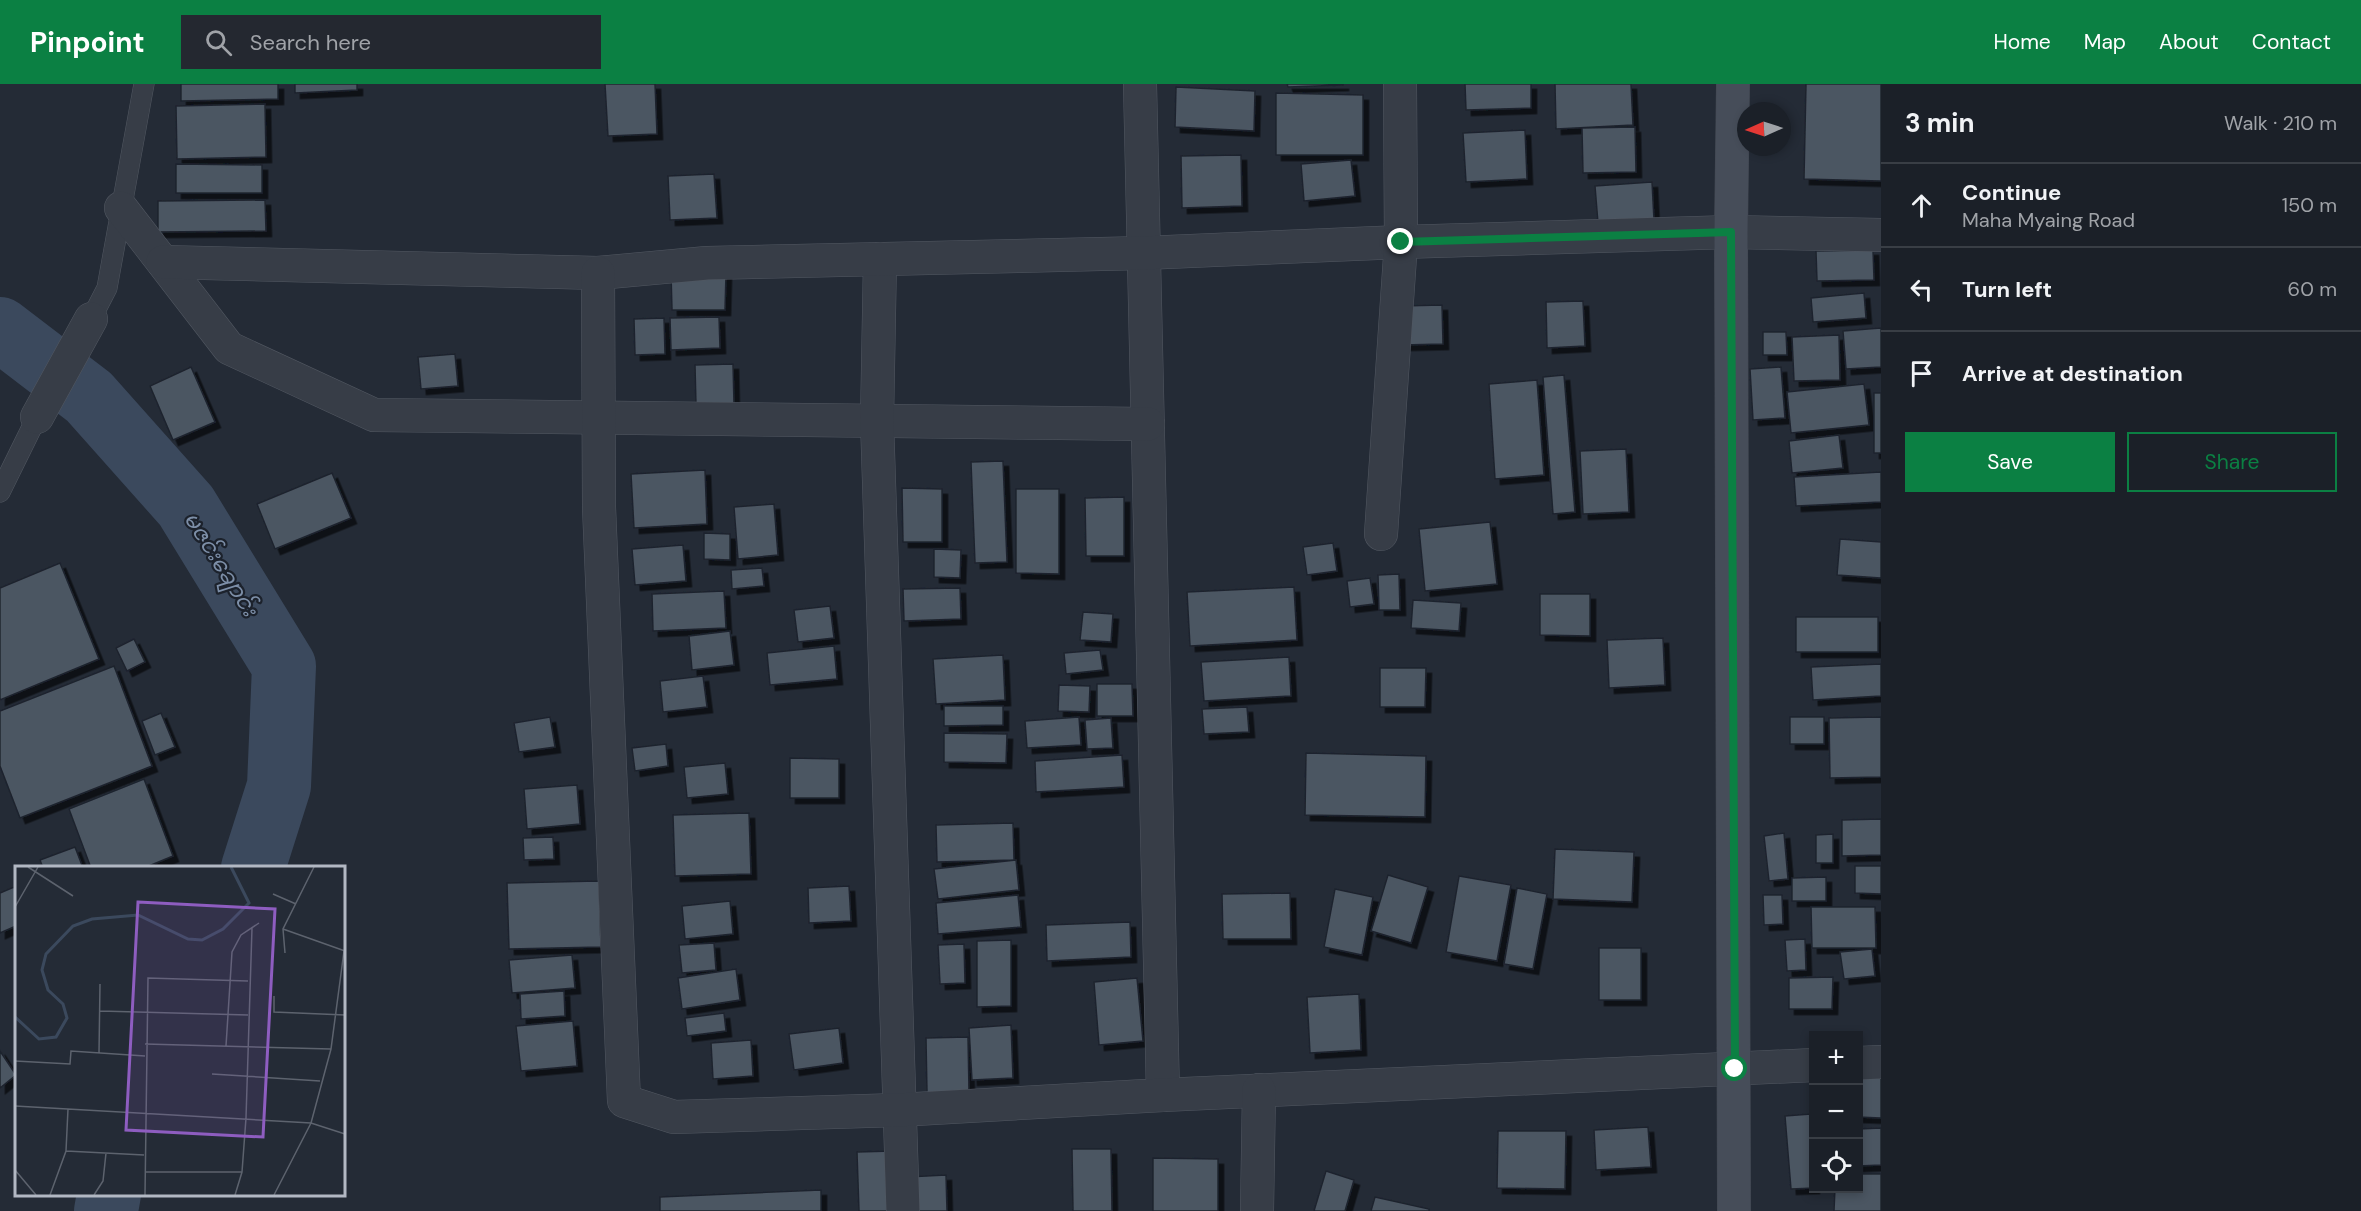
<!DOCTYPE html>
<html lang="en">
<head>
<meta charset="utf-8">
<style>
	body { margin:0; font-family:"DM Sans","Noto Sans Myanmar",sans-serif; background:#242830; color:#f1f3f6 }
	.controls { position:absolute; right:18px; bottom:18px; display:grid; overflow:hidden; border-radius:0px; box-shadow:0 3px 9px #0003 }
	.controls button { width:54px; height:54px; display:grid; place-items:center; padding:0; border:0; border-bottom:2px solid #393e45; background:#1b2028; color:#f1f3f6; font:30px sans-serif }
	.compass { position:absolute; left:1737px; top:18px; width:54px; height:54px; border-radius:50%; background:#1b2028; box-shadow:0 3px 9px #0003; rotate:267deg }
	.stop { position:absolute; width:18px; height:18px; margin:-14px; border:4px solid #0b8043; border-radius:50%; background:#fff }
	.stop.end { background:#0b8043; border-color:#fff; box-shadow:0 2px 6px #0008 }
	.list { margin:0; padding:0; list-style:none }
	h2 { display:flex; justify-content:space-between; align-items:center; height:78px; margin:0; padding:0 24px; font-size:26px }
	h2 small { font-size:20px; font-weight:400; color:#a0a3a8 }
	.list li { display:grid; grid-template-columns:39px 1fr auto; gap:18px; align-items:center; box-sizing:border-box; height:84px; padding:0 24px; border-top:2px solid #393e45 }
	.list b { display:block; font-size:22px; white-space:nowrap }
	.list p { margin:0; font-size:20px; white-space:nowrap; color:#a0a3a8 }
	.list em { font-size:20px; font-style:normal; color:#a0a3a8 }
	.actions { display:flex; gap:12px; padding:18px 24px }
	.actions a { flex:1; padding:14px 0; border:2px solid #0b8043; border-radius:0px; text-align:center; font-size:21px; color:#0b8043 }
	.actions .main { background:#0b8043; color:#fff }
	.icon { flex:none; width:33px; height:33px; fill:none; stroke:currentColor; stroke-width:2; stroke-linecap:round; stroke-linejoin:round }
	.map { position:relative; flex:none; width:1881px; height:1127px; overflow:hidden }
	header { display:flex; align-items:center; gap:36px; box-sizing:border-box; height:84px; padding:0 30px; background:#0b8043; color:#fff }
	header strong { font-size:28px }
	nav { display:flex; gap:33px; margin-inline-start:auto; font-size:21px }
	.search { width:420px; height:54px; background:#242830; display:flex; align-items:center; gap:15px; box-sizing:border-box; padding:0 21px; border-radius:0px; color:#a0a3a8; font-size:22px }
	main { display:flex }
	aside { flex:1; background:#1b2028 }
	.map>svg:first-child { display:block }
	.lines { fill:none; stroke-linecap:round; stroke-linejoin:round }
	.river { stroke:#3b495d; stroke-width:64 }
	.building { fill:#4c5662; stroke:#1e242e; stroke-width:1.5; filter:url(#shadow) }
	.lane-casing { stroke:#525862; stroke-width:21 }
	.street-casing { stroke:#525862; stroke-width:34 }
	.secondary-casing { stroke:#404650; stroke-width:34 }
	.lane { stroke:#373d47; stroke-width:20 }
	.street { stroke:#373d47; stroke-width:33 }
	.secondary { stroke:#464d59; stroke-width:33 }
	.route { stroke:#0b8043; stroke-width:8 }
	.labels { text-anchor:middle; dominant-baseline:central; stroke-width:4.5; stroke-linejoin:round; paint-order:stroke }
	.water-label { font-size:22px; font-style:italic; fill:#7d8fa8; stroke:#1c222c }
	.inset-river { fill:none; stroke:#3b495d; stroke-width:3 }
	.inset-road { fill:none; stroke:#5d636e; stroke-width:1.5 }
	.view { fill:#8e5dc0; fill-opacity:0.15; stroke:#8e5dc0; stroke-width:3 }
	.inset-edge { fill:none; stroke:#b2b8c3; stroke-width:3 }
</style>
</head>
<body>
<header>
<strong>Pinpoint</strong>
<div class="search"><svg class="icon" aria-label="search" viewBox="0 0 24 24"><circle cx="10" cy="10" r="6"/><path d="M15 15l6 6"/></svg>Search here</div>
<nav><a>Home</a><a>Map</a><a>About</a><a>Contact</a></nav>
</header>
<main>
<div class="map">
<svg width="1881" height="1127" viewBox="0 0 1881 1127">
	<defs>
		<filter id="shadow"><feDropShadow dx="5.5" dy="5.5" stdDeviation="0" flood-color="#0009"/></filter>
	</defs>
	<rect width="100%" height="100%" fill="#242b36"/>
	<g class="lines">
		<!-- river -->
		<g class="river">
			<path d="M0,245l89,68 97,109 98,160 -5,120 -26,82"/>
			<path d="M106,1127l3,-17"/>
		</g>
	</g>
	<!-- building -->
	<g class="building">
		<path d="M181,0h97v15l-97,2z"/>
		<path d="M295,0h62v6l-62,3z"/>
		<path d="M605,0h50l2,50 -49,2z"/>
		<path d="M1287,0h56v1l-55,2z"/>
		<path d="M1465,0h66v24l-65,2z"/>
		<path d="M1555,0h76l2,41 -77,4z"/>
		<path d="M1806,0h75v97l-77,-2z"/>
		<path d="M1176,3l79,4 -1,40 -79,-4z"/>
		<path d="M1276,9l87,2v60h-87z"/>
		<path d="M265,20l1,53 -89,2 -1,-53z"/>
		<path d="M1635,43l1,45 -53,1 -1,-45z"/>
		<path d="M1525,46l2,49 -61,3 -3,-49z"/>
		<path d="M1241,71l1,51 -60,2 -1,-52z"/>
		<path d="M1351,76l4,36 -51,5 -3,-37z"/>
		<path d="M176,80l86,1v28h-86z"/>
		<path d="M714,90l3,44 -47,2 -2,-44z"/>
		<path d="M1652,98l2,38 -56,3 -3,-37z"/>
		<path d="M265,116l1,31 -108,1v-31z"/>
		<path d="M1873,166l1,30 -57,1 -1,-30z"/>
		<path d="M671,189h55l-1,37h-53z"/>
		<path d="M1864,209l2,25 -53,4 -2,-24z"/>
		<path d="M1583,217l2,45 -38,2 -1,-46z"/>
		<path d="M1442,221l1,39 -41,1 -1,-39z"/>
		<path d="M719,233l1,31 -49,2 -1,-32z"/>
		<path d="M664,234l1,36 -30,1 -1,-36z"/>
		<path d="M1881,244v39l-35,2 -3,-38z"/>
		<path d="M1763,248h23l1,23h-24z"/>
		<path d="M1839,251l1,45 -46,1 -2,-44z"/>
		<path d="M455,270l3,32 -37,3 -3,-32z"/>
		<path d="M733,280l1,41h-38l-1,-40z"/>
		<path d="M191,283l24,55 -42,18 -23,-54z"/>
		<path d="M1781,283l4,51 -32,2 -3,-51z"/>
		<path d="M1564,291l11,137 -22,2 -10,-137z"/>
		<path d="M1537,296l7,95 -49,4 -6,-95z"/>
		<path d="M1864,300l5,41 -78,8 -4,-41z"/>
		<rect x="1874" y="309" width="7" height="60"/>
		<path d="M1839,351l4,33 -51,5 -3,-32z"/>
		<path d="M1626,365l3,63 -46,2 -3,-63z"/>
		<path d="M1003,377l4,101 -32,1 -4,-101z"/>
		<path d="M705,386l2,54 -73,4 -3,-54z"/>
		<path d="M1881,388v30l-85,4 -2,-29z"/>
		<path d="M332,389l19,45 -76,31 -18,-45z"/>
		<path d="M902,404l40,1v53h-39z"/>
		<path d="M1016,405h43v85l-43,-1z"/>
		<path d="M1124,413v59h-38l-1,-58z"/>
		<path d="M774,420l4,51 -40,4 -4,-52z"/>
		<path d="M1490,438l7,62 -72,7 -6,-62z"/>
		<path d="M704,449l26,1v26l-26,-1z"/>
		<path d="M1840,455l41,3v36l-44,-3z"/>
		<path d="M1333,459l4,28 -30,4 -4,-28z"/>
		<path d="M683,461l3,36 -51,4 -3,-36z"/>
		<path d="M934,465l27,1 -1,28 -26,-1z"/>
		<path d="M60,479l39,96 -99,41v-112z"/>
		<path d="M762,484l2,18 -32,3 -1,-19z"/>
		<path d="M1399,490l1,36h-21l-1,-35z"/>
		<path d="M1370,494l4,26 -24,3 -3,-26z"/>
		<path d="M1294,503l3,53 -107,6 -3,-54z"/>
		<path d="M960,504l1,31 -57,2 -1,-32z"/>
		<path d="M724,507l2,37 -73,3 -1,-37z"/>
		<path d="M1540,510h50v42l-50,-1z"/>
		<path d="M1413,516l48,3 -2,28 -48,-3z"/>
		<path d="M830,522l4,32 -36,4 -4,-32z"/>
		<path d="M1083,528l30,2 -2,28 -31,-2z"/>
		<rect x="1796" y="533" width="82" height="35"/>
		<path d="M730,547l4,34 -42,5 -3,-34z"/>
		<path d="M1663,554l2,47 -56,3 -2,-48z"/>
		<path d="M134,555l11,23 -18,9 -11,-23z"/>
		<path d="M834,562l3,33 -67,6 -3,-32z"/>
		<path d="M1100,566l3,20 -37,4 -2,-21z"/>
		<path d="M1003,571l2,45 -69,4 -3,-45z"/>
		<path d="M1289,573l2,39 -87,5 -3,-39z"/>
		<path d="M1881,580v32l-68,4 -2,-33z"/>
		<path d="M114,582l38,100 -132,52 -20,-52v-55z"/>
		<path d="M1380,584h46l-1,39h-45z"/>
		<path d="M703,592l4,31 -44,5 -3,-31z"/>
		<path d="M1097,600h35l1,32h-36z"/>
		<path d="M1059,601l31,1 -1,26 -31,-1z"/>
		<path d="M944,622h59v19l-59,1z"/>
		<path d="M1247,623l2,25 -45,2 -2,-25z"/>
		<path d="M161,629l14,34 -20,8 -13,-34z"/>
		<path d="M550,633l5,30 -36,5 -5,-29z"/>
		<path d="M1079,633l2,28 -54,3 -2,-27z"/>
		<rect x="1790" y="633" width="34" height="27"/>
		<path d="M1881,633v60l-51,1 -1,-60z"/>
		<path d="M1111,634l2,30 -26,1 -2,-29z"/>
		<path d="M944,649l63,1 -1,29 -62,-1z"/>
		<path d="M666,660l2,22 -33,5 -3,-23z"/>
		<path d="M1306,669l120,3 -1,61 -120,-2z"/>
		<path d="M1122,671l2,32 -88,5 -1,-31z"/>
		<path d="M790,674l49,1v39h-49z"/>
		<path d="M725,679l3,31 -41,4 -3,-31z"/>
		<path d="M144,695l29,77 -29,12h-53l-22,-59z"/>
		<path d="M577,701l3,39 -53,5 -3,-40z"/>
		<path d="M749,729l2,61 -76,2 -2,-61z"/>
		<path d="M1881,735v36l-39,1v-36z"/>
		<path d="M1013,739l1,37 -77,2 -1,-37z"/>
		<path d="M1784,749l4,46 -19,2 -5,-45z"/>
		<path d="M1833,750v29h-17v-28z"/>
		<path d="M553,753l1,22 -30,1 -1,-22z"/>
		<path d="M75,763l8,21h-40l-3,-8z"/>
		<path d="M1555,765l79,3 -2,50 -79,-3z"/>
		<path d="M1016,776l3,30 -81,9 -4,-30z"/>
		<path d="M1855,782h26v28l-26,-1z"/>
		<path d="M1388,791l40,12 -17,56 -40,-12z"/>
		<path d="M1459,792l52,9 -14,76 -51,-9z"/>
		<path d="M1826,793v24h-34v-23z"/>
		<path d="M599,797l2,66 -92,2 -2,-66z"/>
		<path d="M849,802l2,35 -42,2 -1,-35z"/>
		<path d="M14,803l2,5v34l-16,7v-40z"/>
		<path d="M1517,804l30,6 -14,75 -29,-5z"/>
		<path d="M1335,805l38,8 -11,58 -38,-8z"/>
		<path d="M1290,809l1,46h-68l-1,-45z"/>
		<path d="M1018,811l3,32 -83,7 -2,-31z"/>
		<path d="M1763,811h19l1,29 -19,1z"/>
		<path d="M730,817l3,33 -48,5 -3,-33z"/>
		<path d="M1811,823h64l1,41h-64z"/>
		<path d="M1130,838l1,35 -84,4 -1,-36z"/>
		<path d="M1805,855l1,31 -19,1 -2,-31z"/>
		<path d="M1011,856v66l-34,1v-66z"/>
		<path d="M714,859l2,27 -34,3 -3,-28z"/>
		<path d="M964,860l1,39 -25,1 -2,-39z"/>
		<rect x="1599" y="864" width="42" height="52"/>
		<path d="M1872,865l3,27 -31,3 -4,-27z"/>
		<path d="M572,871l3,33 -63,5 -3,-33z"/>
		<path d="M736,885l4,31 -58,9 -4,-31z"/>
		<path d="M1833,893l-1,32h-43v-31z"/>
		<path d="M1137,894l6,63 -44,4 -5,-63z"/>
		<path d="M564,907l1,25 -44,3 -1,-25z"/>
		<path d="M1359,910l2,56 -51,3 -3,-56z"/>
		<path d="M724,929l2,18 -39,5 -2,-18z"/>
		<path d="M573,937l4,45 -56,5 -5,-45z"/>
		<path d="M1011,941l2,53 -41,2 -3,-52z"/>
		<path d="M839,944l4,35 -49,7 -5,-36z"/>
		<path d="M968,953l1,55 -42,1 -1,-55z"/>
		<path d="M751,956l2,36 -40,3 -2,-36z"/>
		<path d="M0,967l16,24 -16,13z"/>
		<path d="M1858,989l23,1v44l-23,-1z"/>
		<path d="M1811,1030l3,74 -23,1 -6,-73z"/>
		<path d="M1648,1043l3,40 -55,3 -2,-40z"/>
		<path d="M1881,1044v37l-23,1v-37z"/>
		<path d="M1498,1047h68l-1,58 -68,-1z"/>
		<path d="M1072,1065h39l1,62h-39z"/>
		<path d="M893,1067l3,60h-37l-2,-59z"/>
		<path d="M1153,1074l65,1v52h-65z"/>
		<path d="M1326,1087l28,9 -9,31h-31z"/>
		<path d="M1858,1090h23v37h-47l1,-23h23z"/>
		<path d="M946,1091l1,36h-39l-1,-34z"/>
		<path d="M821,1106v21h-161v-14z"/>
		<path d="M1375,1113l54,12v2h-58z"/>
	</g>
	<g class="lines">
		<defs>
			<g id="lane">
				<path d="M91,235l16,-31 37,-204"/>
				<path d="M0,408l37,-75"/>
			</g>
			<g id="street">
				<path d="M1140,0l23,1011"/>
				<path d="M121,124l108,140 145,67 774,9"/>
				<path d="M880,175l-3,162 26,790"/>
				<path d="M163,178l435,11 109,-10 437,-10 257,-11 330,-10 150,3"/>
				<path d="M598,189l1,234 25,594 50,16 224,-7 265,-15 651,-30"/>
				<path d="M37,333l54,-98"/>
				<path d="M1381,450l20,-292 -1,-158"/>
				<path d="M1858,979l23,-1"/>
				<path d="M1257,1127l2,-121"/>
			</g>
			<path id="secondary" d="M1733,0l-2,148 3,979"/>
		</defs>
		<!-- lane casing -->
		<use href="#lane" class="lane-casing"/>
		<!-- street casing -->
		<use href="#street" class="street-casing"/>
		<!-- secondary casing -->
		<use href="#secondary" class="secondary-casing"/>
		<!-- lane -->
		<use href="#lane" class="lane"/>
		<!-- street -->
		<use href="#street" class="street"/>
		<!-- secondary -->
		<use href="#secondary" class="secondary"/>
	</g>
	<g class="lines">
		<!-- route -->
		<path class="route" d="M1401,158l330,-10 4,837"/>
	</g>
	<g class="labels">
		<!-- water labels -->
		<g class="water-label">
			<text transform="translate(221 480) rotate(58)">မဇင်းချောင်း</text>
		</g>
	</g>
	<!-- overview -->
	<g transform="translate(15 782)">
		<rect width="330" height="330" fill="#242b36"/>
		<path class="inset-river" d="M0,151l24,22 17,-2 11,-19 -4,-14 -15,-14 -6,-20 4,-16 27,-28 19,-7 46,-4 50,24 14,1 21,-11 26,-26 -18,-36"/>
		<path class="inset-road" d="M13,1l45,29M258,28l23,10M0,41l23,-40M268,63l62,22M270,87l-2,-24 31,-62M259,130v16l71,3M85,145l148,4M130,178l186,5M211,180l6,-94 9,-17 18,-12M84,187l1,-69M0,195l55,3 1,-13 74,5M197,208l108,7M0,240l296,17 34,11M51,285l78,4M0,304l21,25M130,306h97M35,329l16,-44 2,-42M79,329l9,-14 3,-28M130,329l3,-217 100,3M220,329l7,-23 4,-54 6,-190M259,329l37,-72 20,-74 13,-98"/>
		<path class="view" d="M123,36l137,7 -12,228 -137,-7z"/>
		<rect width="330" height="330" class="inset-edge"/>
	</g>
</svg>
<div class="controls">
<button>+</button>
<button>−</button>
<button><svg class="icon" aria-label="locate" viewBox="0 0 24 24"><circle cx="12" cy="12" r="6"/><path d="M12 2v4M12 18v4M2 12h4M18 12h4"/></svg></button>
</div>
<svg class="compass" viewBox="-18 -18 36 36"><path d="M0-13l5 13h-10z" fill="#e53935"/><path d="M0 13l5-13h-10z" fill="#a0a3a8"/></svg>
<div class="stop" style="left:1735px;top:985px"></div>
<div class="stop end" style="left:1401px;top:158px"></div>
</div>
<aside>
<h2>3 min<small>Walk · 210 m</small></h2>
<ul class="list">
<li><svg class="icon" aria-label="ahead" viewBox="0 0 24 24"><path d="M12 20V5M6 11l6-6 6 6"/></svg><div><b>Continue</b><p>Maha Myaing Road</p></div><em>150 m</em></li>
<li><svg class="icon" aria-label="left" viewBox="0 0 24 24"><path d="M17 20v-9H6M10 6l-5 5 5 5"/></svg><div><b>Turn left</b></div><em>60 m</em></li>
<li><svg class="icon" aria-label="arrive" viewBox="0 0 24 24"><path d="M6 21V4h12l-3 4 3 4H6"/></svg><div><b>Arrive at destination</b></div></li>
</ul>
<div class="actions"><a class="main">Save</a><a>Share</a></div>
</aside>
</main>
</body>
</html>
